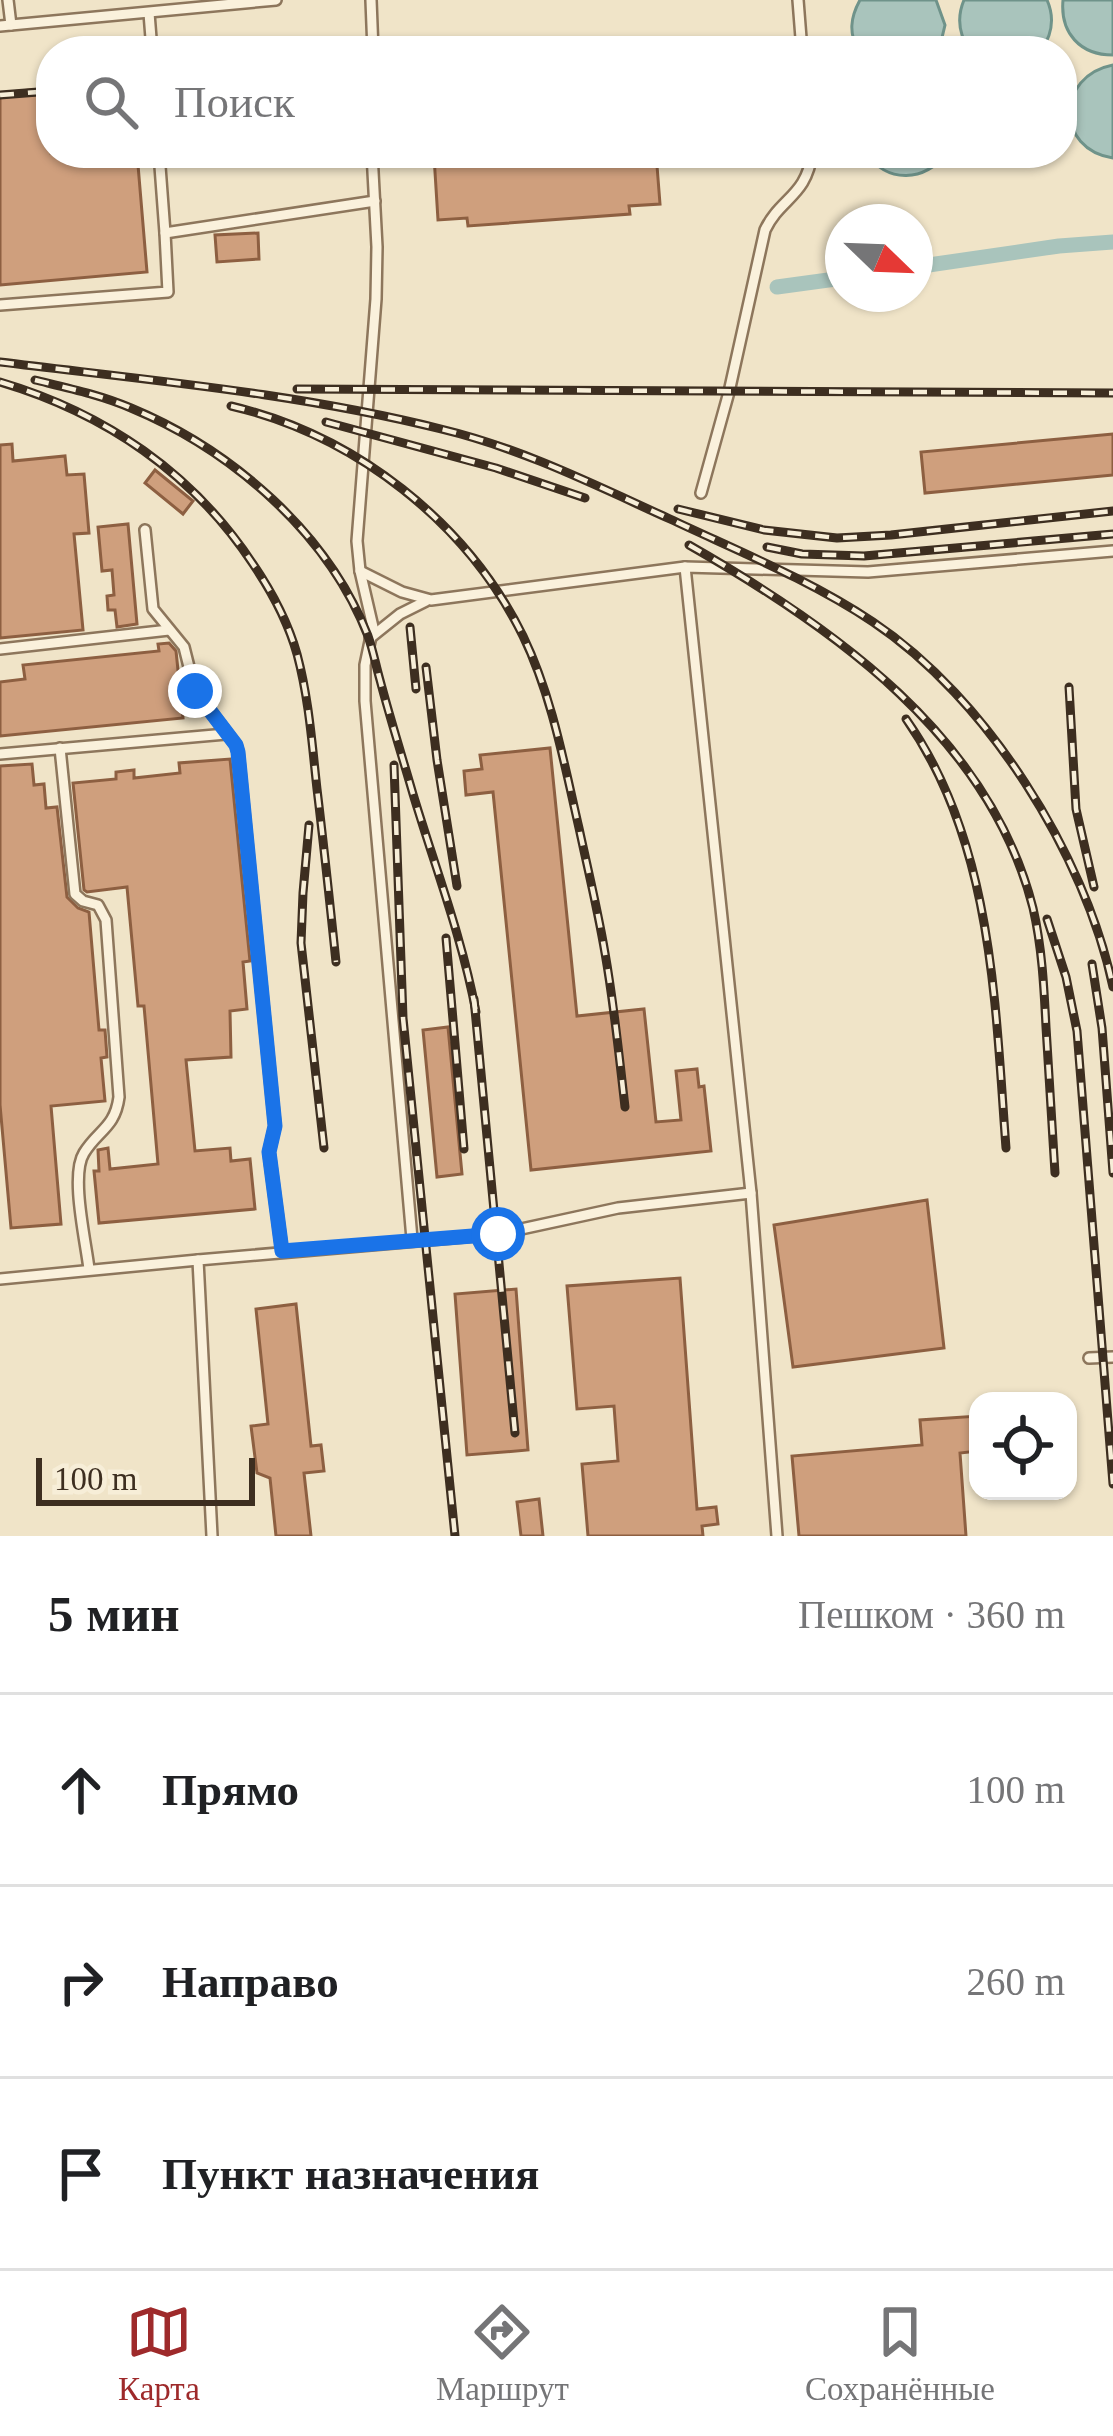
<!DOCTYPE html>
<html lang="ru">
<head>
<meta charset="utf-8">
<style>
	body { margin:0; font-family:"Times New Roman",serif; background:#f6f6f6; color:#202124 }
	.controls { position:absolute; right:36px; bottom:36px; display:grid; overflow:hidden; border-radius:24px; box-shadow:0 3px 9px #0004 }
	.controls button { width:108px; height:108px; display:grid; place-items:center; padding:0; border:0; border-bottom:3px solid #e0e0e0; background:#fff; color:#202124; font:60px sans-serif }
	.compass { position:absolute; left:825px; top:204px; width:108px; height:108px; border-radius:50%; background:#fff; box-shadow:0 3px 9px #0004; rotate:113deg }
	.scale { position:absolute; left:36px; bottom:30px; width:219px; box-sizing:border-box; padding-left:12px; border:6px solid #3d2e20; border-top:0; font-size:33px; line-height:42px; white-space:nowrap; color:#3d2e20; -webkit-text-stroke:9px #f7eed8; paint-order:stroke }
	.stop { position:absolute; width:36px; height:36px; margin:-27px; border:9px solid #1a73e8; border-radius:50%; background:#fff }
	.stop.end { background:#1a73e8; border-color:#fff; box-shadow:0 3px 12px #0008 }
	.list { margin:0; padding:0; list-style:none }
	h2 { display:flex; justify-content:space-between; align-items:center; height:156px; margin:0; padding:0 48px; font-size:51px }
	h2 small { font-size:39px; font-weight:400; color:#757577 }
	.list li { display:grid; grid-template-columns:78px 1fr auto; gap:36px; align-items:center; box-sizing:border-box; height:192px; padding:0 48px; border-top:3px solid #e0e0e0 }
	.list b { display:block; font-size:45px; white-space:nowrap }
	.list em { font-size:39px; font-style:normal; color:#757577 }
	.icon { flex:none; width:66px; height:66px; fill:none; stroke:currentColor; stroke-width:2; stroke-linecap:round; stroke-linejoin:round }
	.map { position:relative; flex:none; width:1113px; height:1536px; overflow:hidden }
	.search { position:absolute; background:#fff; box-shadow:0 3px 9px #0004; left:36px; right:36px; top:36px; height:132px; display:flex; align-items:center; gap:30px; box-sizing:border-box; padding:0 42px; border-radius:48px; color:#757577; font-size:45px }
	.sheet { height:732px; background:#fff }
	nav { display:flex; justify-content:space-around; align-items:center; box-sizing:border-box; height:168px; border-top:3px solid #e0e0e0; background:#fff; font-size:33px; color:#757577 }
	nav a { display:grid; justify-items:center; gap:6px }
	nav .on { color:#9e2a2b }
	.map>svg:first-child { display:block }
	.water { fill:#a9c4bc; stroke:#6f938a; stroke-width:3 }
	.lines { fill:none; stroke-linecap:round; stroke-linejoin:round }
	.canal { stroke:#a9c4bc; stroke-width:15 }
	.building { fill:#cf9f7d; stroke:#8d5f41; stroke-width:3 }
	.lane-casing { stroke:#8d765c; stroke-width:14 }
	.lane { stroke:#faf1dc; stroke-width:9 }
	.rail-casing { stroke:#3d2e20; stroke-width:9 }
	.rail { stroke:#f7eed8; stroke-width:4.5; stroke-dasharray:14; stroke-linecap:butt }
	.route { stroke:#1a73e8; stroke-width:15 }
</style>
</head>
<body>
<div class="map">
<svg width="1113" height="1536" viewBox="0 0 1113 1536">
	<rect width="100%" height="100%" fill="#f0e4c8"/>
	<!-- water -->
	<g class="water">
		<path d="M860,0h76l9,25 -6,25 -81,1c-9,-18 -8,-33 2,-51z"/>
		<path d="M964,0h83c8,18 5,35 -6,51h-71c-11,-16 -14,-32 -6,-51z"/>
		<path d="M1063,0h50v55c-33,0 -53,-22 -50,-55z"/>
		<path d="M1113,65v93c-58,-9 -57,-82 0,-93z"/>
		<path d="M866,153h81c-23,29 -59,31 -81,0z"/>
	</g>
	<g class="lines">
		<!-- canal -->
		<g class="canal">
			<path d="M915,267l144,-21 54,-4"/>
			<path d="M777,287l66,-9"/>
		</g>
	</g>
	<!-- building -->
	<g class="building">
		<path d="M51,88v65h86l10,119 -147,13v-192z"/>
		<path d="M477,153h179l4,51 -31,2 1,8 -162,12 -1,-8 -29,2 -4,-64z"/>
		<path d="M258,233l1,26 -42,3 -2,-27z"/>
		<path d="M1113,434v41l-188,18 -4,-41z"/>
		<path d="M12,444l1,17 52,-5 2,19 17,-1 5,59 -15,1 9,96 -83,8v-193z"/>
		<path d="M155,470l38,31 -10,13 -38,-31z"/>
		<path d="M128,524l9,100 -20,3 -2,-17h-7l-1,-14 7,-1 -2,-25 -10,1 -4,-44z"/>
		<path d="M169,643l7,8 7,67 -183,18v-54l25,-3 -2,-14 136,-14 -1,-7z"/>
		<path d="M550,748l27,268 67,-7 12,113 25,-2 -5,-49 21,-2 2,18 5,-1 7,65 -180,19 -38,-378 -27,3 -2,-24 18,-2 -2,-14z"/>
		<path d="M230,759l20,202 -7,1 4,47 -17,2 1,46 -45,3 9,91 35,-3 1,13 19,-2 5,50 -156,14 -5,-52h5l-1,-21 10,-2 2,21 48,-5 -14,-158h-6l-11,-119 -40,5 -3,-2 -11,-107 43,-4v-7l18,-2v8l46,-5 -1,-10z"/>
		<path d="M32,764l2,21 10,-1 2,24 11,-1 10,90 11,11 11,4 10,118h6l2,27 -6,1 4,43 -54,5 10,118 -50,4 -11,-123v-339z"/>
		<path d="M448,1027l14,147 -25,3 -14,-147z"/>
		<path d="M927,1200l17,148 -151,19 -19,-142z"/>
		<path d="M680,1278l17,231 19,-2 2,17 -16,2 1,10h-115l-6,-72 36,-3 -4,-55 -37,3 -10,-123z"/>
		<path d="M516,1289l12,161 -61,5 -12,-161z"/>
		<path d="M296,1304l15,142 10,-1 3,26 -20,2 7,63h-35l-6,-58 -13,-5 -6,-47 17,-2 -12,-115z"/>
		<path d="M978,1416v35l-18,2 6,83h-167l-7,-80 130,-11 -2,-25z"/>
		<path d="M539,1499l4,37h-22l-4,-34z"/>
	</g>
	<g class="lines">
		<defs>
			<g id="lane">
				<path d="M8,0l3,25"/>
				<path d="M371,0l2,51"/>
				<path d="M798,0l4,51"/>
				<path d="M149,13l3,38"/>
				<path d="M0,26l276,-26"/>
				<path d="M159,153l6,80 210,-32"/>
				<path d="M372,153l5,94 -1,52 -19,242 3,30 13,56 -8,38v36l47,538"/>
				<path d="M0,305l168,-13 -3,-59"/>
				<path d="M701,493l28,-101 36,-162c15,-32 42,-34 47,-77"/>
				<path d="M145,530l8,79 31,38 11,44 41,54 2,7 37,374 -6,26 13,99"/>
				<path d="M685,567l66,626 26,343"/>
				<path d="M360,571l42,21 29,8 254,-33 183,5 245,-21"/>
				<path d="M370,638l30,-24 26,-13"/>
				<path d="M0,649l169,-19"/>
				<path d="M60,748l15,146 8,7 15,4 8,15 13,177c-4,31 -21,33 -35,56 -14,22 2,89 5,116"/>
				<path d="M0,754l226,-20"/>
				<path d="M0,1279l198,-19"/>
				<path d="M1089,1358l24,-1"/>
				<path d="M212,1536l-14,-276 300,-26 120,-26 133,-15"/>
			</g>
		</defs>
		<!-- lane casing -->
		<use href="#lane" class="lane-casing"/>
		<!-- lane -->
		<use href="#lane" class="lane"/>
		<defs>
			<g id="rail">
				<path d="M472,51l90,-7 130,7"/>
				<path d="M0,95l51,-4"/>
				<path d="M0,362c147,18 297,31 441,67 80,19 154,56 229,90 68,32 140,61 203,103 114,76 212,232 240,365"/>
				<path d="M35,380c33,8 66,15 96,28 101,42 197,125 237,228 5,14 8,30 12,44 10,38 22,76 33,114 22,73 49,143 63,218"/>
				<path d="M0,382c105,31 193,91 253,182 19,28 35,58 44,90 12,45 15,90 20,135 7,58 13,115 19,173"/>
				<path d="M297,389l816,4"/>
				<path d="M231,406c124,29 236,116 292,230 29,60 41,127 56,192 9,42 19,83 26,125 9,51 14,102 20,154"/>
				<path d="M326,422l170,46 89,30"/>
				<path d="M678,509l86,21 73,8 54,-3 222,-24"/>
				<path d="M689,545c144,82 301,192 344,363 9,39 11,79 13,119 3,48 6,97 9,146"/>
				<path d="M767,547l35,7 62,2 249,-22"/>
				<path d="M410,627l6,62"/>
				<path d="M426,667l11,93 20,126"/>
				<path d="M1069,687l7,122 18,78"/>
				<path d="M906,719c87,124 89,284 100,429"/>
				<path d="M394,765l9,253 52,518"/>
				<path d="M309,825l-6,68 -2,50 23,205"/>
				<path d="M1047,919l19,58 11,54 36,453"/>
				<path d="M446,938l18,211"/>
				<path d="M1092,964l10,64 11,145"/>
				<path d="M474,999l41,434"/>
			</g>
		</defs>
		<!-- rail casing -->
		<use href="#rail" class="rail-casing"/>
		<!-- rail -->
		<use href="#rail" class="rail"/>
	</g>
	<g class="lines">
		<!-- route -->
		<path class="route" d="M195,691l41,54 2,7 37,374 -6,26 13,99 216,-17"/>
	</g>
</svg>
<div class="controls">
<button><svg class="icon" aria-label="locate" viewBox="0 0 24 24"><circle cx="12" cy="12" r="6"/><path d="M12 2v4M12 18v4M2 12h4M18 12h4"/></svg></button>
</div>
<svg class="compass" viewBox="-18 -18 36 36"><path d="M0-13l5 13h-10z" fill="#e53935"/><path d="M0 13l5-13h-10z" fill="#757577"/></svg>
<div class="scale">100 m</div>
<div class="stop" style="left:498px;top:1234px"></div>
<div class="stop end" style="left:195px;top:691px"></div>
<div class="search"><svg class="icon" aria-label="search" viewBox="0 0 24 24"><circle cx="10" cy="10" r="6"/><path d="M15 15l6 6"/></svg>Поиск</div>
</div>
<section class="sheet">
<h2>5 мин<small>Пешком · 360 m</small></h2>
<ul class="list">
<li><svg class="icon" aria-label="ahead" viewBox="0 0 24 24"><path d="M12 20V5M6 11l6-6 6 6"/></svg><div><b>Прямо</b></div><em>100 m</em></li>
<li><svg class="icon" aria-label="right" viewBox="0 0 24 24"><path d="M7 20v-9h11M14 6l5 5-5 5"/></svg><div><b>Направо</b></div><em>260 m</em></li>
<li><svg class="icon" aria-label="arrive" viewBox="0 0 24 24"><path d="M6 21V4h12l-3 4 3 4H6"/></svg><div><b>Пункт назначения</b></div></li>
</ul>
</section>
<nav>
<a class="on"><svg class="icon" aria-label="map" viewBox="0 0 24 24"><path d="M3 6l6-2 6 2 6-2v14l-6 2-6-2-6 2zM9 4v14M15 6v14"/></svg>Карта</a>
<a><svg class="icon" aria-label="directions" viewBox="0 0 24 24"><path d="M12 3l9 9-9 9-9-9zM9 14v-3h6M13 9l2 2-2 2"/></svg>Маршрут</a>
<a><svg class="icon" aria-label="saved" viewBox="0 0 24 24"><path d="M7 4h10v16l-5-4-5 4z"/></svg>Сохранённые</a>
</nav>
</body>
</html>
